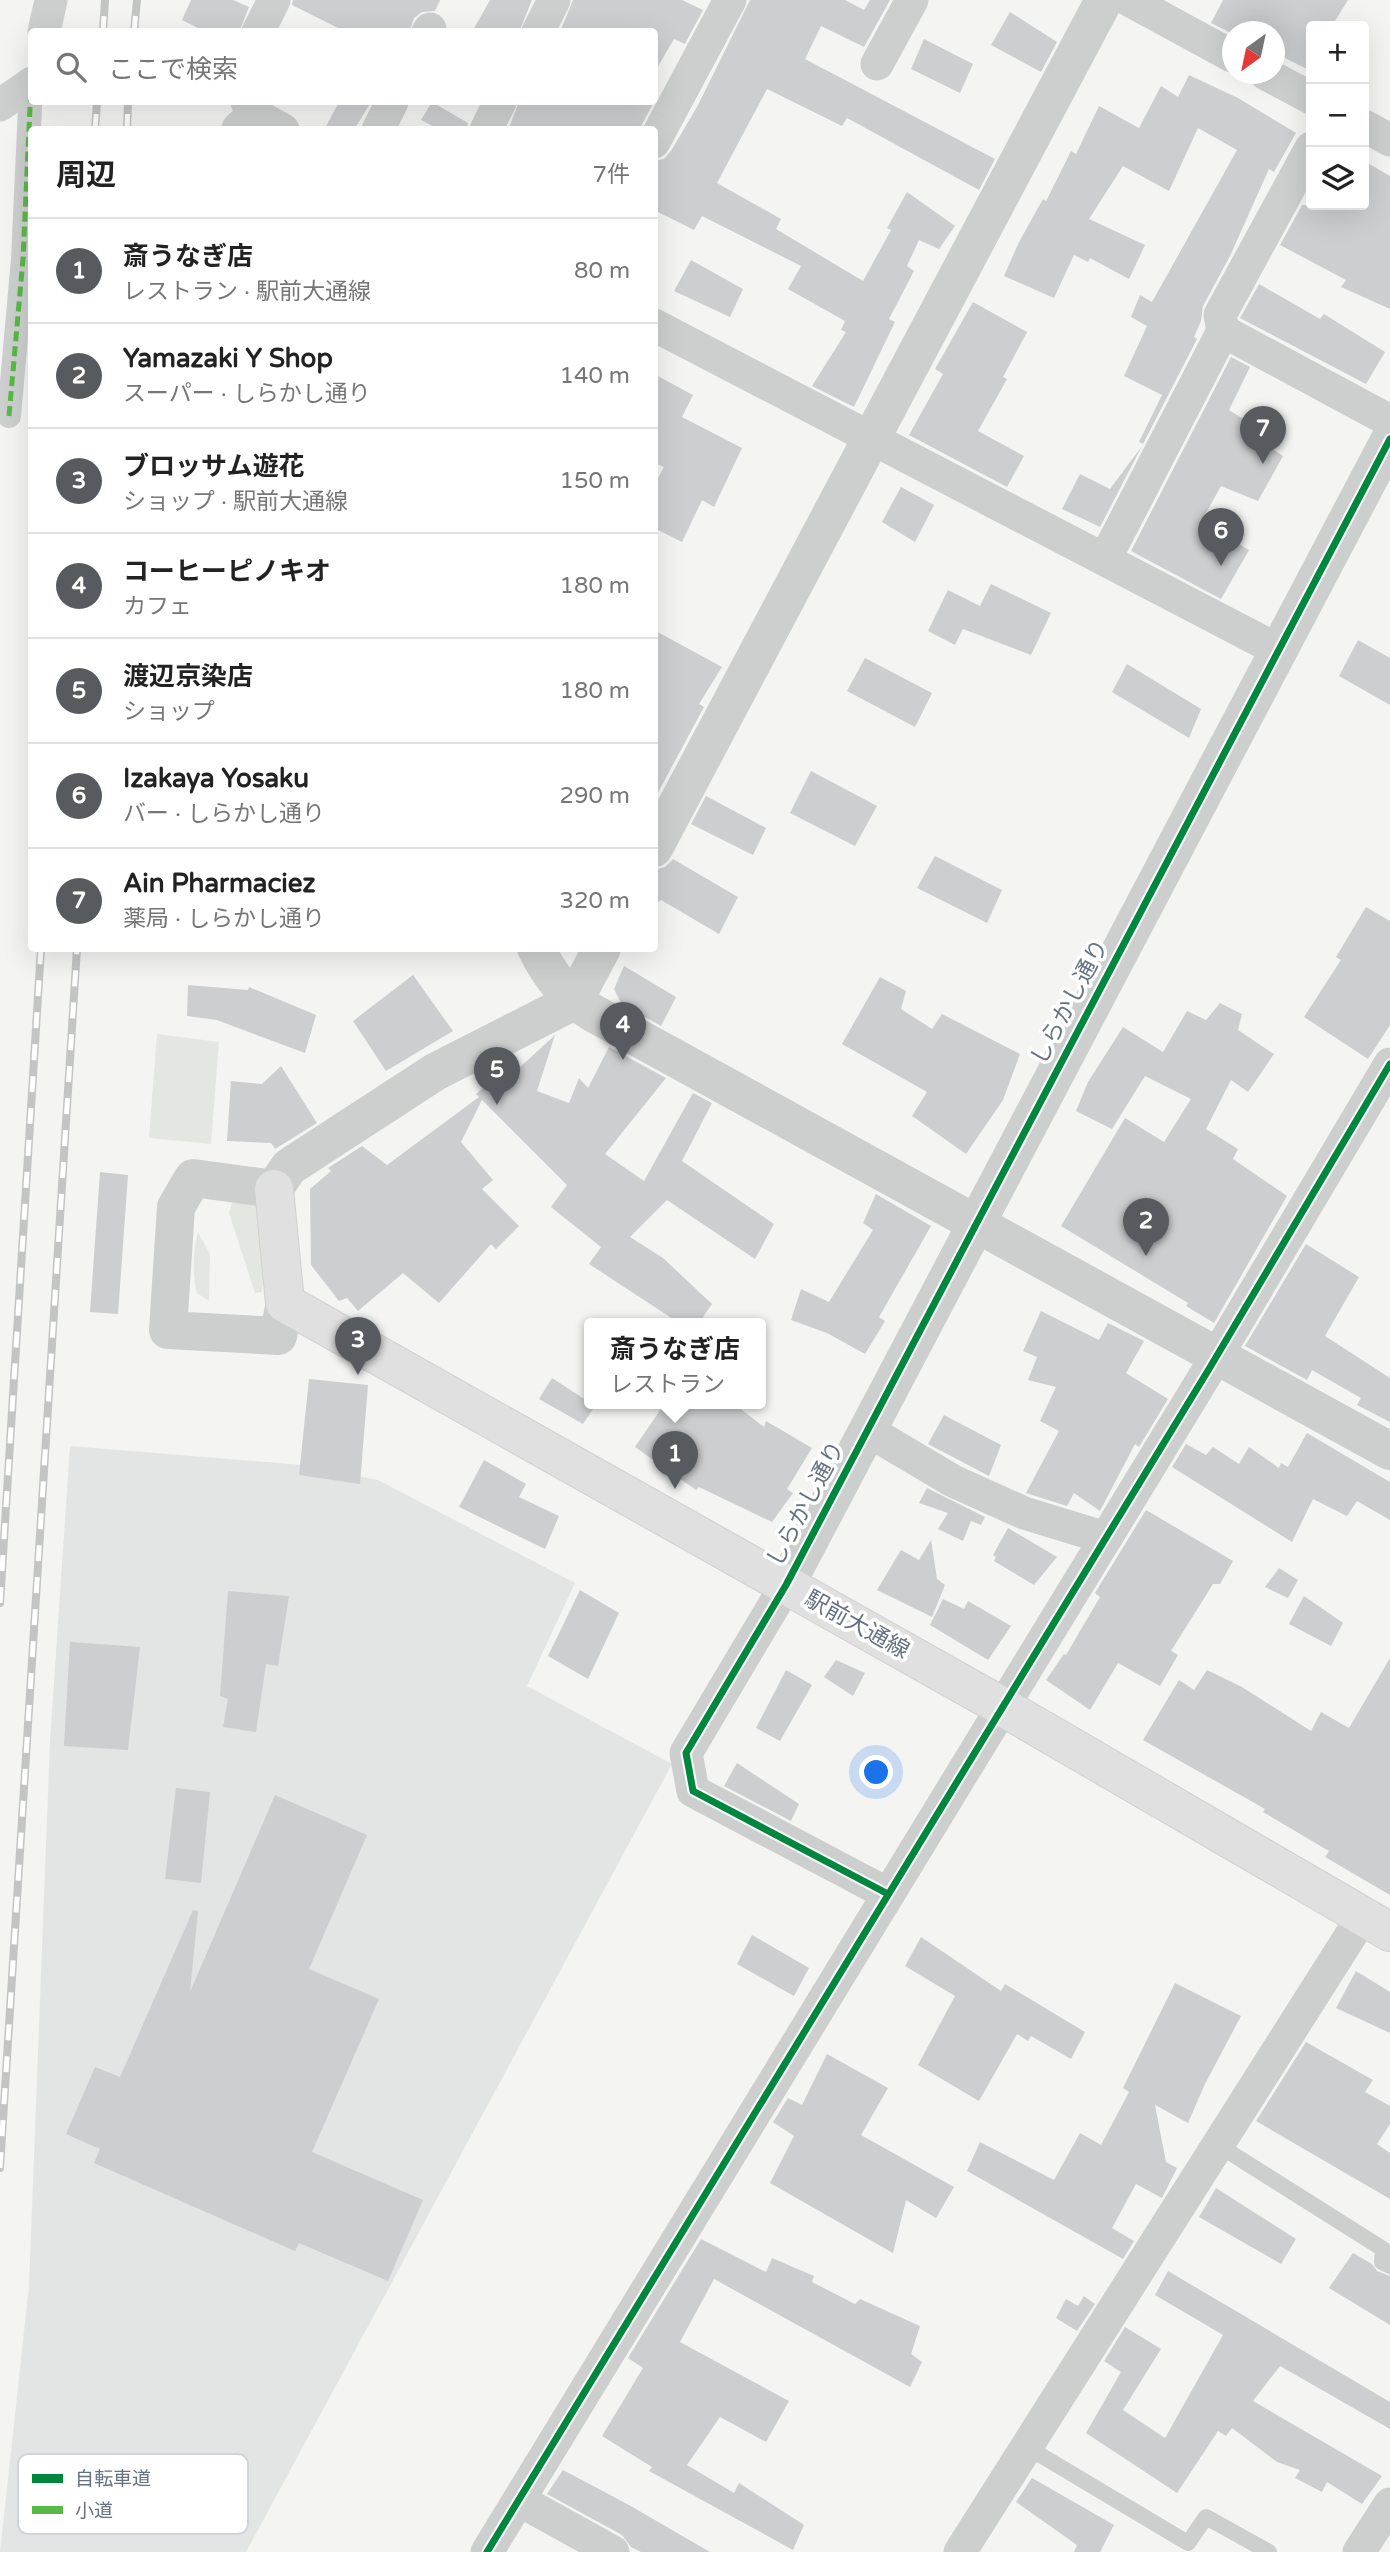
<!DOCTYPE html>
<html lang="ja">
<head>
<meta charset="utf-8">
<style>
	body { margin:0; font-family:"Varela Round","Noto Sans JP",sans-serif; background:#f6f6f6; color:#222 }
	.controls { position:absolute; right:21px; top:21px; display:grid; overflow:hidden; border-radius:7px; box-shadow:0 7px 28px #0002 }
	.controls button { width:63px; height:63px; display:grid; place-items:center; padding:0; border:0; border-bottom:2px solid #e0e0e0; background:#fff; color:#222; font:35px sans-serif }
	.compass { position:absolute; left:1222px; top:21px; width:63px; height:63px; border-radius:50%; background:#fff; box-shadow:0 7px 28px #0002; rotate:213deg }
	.you { position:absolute; left:877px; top:1773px; width:24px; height:24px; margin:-18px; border:5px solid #fff; border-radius:50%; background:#1a73e8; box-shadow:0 0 0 10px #1a73e833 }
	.badge { display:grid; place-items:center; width:46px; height:46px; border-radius:50%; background:#575b5f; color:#fff; font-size:23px; font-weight:700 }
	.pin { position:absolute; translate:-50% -58px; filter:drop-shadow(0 2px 4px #0008) }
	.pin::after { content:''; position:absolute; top:37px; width:24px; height:21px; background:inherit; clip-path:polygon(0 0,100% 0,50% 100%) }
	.popup { position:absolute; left:584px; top:1318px; width:182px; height:91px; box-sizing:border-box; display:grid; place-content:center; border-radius:7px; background:#fff; filter:drop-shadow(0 2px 5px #0005); font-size:23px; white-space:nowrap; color:#767676 }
	.popup b { font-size:26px; color:#222 }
	.popup::after { content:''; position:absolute; left:50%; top:100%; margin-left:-14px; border:14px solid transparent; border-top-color:#fff }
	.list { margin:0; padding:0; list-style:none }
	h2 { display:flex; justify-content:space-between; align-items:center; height:91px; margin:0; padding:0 28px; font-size:30px }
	h2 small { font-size:23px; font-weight:400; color:#767676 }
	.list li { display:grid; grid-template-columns:46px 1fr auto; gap:21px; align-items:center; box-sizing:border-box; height:105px; padding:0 28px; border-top:2px solid #e0e0e0 }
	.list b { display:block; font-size:26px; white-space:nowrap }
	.list p { margin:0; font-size:23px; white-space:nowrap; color:#767676 }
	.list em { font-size:23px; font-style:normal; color:#767676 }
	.icon { flex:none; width:38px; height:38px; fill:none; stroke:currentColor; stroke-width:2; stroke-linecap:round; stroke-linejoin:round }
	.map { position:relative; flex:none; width:1390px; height:2552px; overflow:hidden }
	.search { position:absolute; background:#fff; box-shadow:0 7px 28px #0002; left:28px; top:28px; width:630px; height:77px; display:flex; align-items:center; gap:18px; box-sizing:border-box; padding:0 24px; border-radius:7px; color:#767676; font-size:26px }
	.panel { position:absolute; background:#fff; box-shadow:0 7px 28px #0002; left:28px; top:126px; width:630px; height:826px; border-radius:7px }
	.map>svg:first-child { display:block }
	.built { fill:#e3e4e4 }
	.green { fill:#e4e7e1 }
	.building { fill:#cccecf }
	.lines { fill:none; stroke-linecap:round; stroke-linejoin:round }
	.secondary-casing { stroke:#d0d0d1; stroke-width:40 }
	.service { stroke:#cdcece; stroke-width:16 }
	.pedestrian { stroke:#cdcece; stroke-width:24 }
	.minor { stroke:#cdcece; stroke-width:33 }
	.tertiary { stroke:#cdcece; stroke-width:38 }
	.secondary { stroke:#e0e0e1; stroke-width:38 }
	.rail-casing { stroke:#c3c4c4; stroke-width:8 }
	.rail { stroke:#fff; stroke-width:5; stroke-dasharray:16; stroke-linecap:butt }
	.quiet { stroke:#58b947; stroke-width:5; stroke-dasharray:10 5; stroke-linecap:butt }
	.cycleway-casing { stroke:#fff; stroke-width:11 }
	.cycleway { stroke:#00873e; stroke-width:7 }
	.labels { text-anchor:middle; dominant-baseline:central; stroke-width:7; stroke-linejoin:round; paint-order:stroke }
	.street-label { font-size:23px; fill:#667282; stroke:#fff }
	.key { fill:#fff; stroke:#d1d5da; stroke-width:2 }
	.key-label { font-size:19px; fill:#667282 }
</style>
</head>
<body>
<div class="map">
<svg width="1390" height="2552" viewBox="0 0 1390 2552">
	<rect width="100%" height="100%" fill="#f4f4f3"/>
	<!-- built -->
	<path class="built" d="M70,1446l233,19 75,15 197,103 -48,103 145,78 -426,788h-246l29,-266 21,-545z"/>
	<!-- green -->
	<g class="green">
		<path d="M157,1034l62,8 -8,102 -62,-6z"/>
		<path d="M233,1199l17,1 18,14 -6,78 -7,1 -26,-80z"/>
		<path d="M198,1232l12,22 -1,47 -12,-8c-5,-19 -4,-43 1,-61z"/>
	</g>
	<!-- building -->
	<g class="building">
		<path d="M191,0h42l16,7 -10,25h-33l-24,-12z"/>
		<path d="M293,0h147l-5,11 -13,1 -8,6 -5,14h-63l-54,-27z"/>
		<path d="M490,0h42l-13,32h-47z"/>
		<path d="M573,0h109l21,10 -18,34 -11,-5 -20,34v-41h-94z"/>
		<path d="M750,0h95l19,10 6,-10h20l-26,47 -43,-21 -16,33 190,100 -16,31 -132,-72 -5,8 -75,-37 -50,94 64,36 -5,10 87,52 28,-51 -4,-2 20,-36 48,34 -16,23 -20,-9 -12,26 7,5 -25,48 6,3 -41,85 -42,-21 34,-54 -5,-2 4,-9 -57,-32 13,-23 -99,-50 -8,14 -40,-20v-49l10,-2 7,-8 27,-46z"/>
		<path d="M1223,0h125l-16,26h-21v45l-36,-18v-21h-42v2l-22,-11z"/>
		<path d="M1010,12l47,30 -16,30 -50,-27z"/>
		<path d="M924,39l49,25 -13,29 -49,-24z"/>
		<path d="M1189,75l49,23 58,35 -22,39 -5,-3 -39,87 -27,50 -2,15 -7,16 3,2 -54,105 -4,-2 23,-47 -38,-19 23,-50 -16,-9 9,-22 12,7 85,-152 -39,-22 -29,63 -46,-25 -34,53 56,26 -16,34 -39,-21 -2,4 -14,-7 -20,43 -50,-22 15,-34 24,-43 3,2 25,-50 5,3 23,-48 40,22 22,-42 17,11z"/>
		<path d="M339,102h32l-17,28h-30z"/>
		<path d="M432,102l36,21 -1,7h-27l-19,-10z"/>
		<path d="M519,102h135l-15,28h-131z"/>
		<path d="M1364,161l26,15v133l-49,-22 5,-7 -66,-35 22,-40h62z"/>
		<path d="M691,260l52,29 -13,28 -56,-26z"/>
		<path d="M1259,284l61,35 4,-5 61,38 -19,32 -126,-66z"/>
		<path d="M973,302l54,30 -24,45 4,2 -29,52 46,25 -17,31 -98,-52 34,-61 -8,-5z"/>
		<path d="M1231,357l19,10 -21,43 24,15 -4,8 34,23 -25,45 -37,-15 -20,36 48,28 -28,49 -90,-48z"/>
		<path d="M654,374l39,21 -11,22 60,31 -28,59 -12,-7 -20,42 -28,-14v-43l10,-18 -10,-4z"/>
		<path d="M1142,446l-42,81 -38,-18 18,-35 30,15z"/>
		<path d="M901,487l33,18 -19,37 -33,-20z"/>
		<path d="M991,584l60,29 -20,42 -68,-26 -8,16 -27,-14 20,-41 32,16z"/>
		<path d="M654,630l68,37 -23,37 5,3 -50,93z"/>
		<path d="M1358,640l32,18v47l-51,-29z"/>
		<path d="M865,658l67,35 -17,34 -68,-36z"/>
		<path d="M1127,664l74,45 -12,29 -77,-46z"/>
		<path d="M811,771l66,35 -22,40 -65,-33z"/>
		<path d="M706,796l60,32 -13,27 -62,-31z"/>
		<path d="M935,856l67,34 -15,33 -70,-35z"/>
		<path d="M673,859l65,38 -19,37 -58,-34 -7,5v-35l11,-3z"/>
		<path d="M1366,907l24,14v104l-22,34 -64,-42 37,-57 -5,-3z"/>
		<path d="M624,966l52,31 -15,29 -40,-23 -7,-14z"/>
		<path d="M413,975l40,56 -67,40 -33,-50z"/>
		<path d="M880,977l26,14 -5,18 31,20 10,-15 78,40 -17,46 -37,54 -54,-38 15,-24 -85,-48z"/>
		<path d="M188,985l60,5 1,-3 67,28 -11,38 -88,-33 -30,-4z"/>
		<path d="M1220,1003l22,11 -4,16 36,24 -26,38 -17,-12 -25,49 32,20 -5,10 54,37 -73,127 -28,-17 2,-3 -127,-77 64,-108 39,24 27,-43 -46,-23 -33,53 -36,-18 12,-29 35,-55 40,25 24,-41 19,9z"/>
		<path d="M555,1035l-18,56 32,12 10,-25 9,10 21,-41 57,31 -61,76 39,27 49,-88 19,10 -30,58 92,63 -19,35 -88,-59 -37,37 33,21 49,46 -13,19h-20l-90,-59 12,-17 -50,-40 16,-22 -85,-85 -21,42 32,38 -11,9 37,37 -23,23 -5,-5 -52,59 -36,-30 -45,38 -11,-13 -8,3 -28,-36 -1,-76 21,-18 -3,-3 34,-22 25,19 92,-68 -3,-3 24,-21 6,7z"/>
		<path d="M281,1066l36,57 -42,26 -4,-6 -44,-2 4,-60 31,3z"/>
		<path d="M100,1172l28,3 -10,139 -28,-2z"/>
		<path d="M876,1194l55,32 -52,91 6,4 -20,33 -38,-21 -36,-13 10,-31 28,13 44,-72 -10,-7z"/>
		<path d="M1306,1244l53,33 -34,59 65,42v44l-33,-17 4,-7 -49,-28 -5,10 -62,-34z"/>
		<path d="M1041,1311l58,29 9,-17 36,18 -18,32 42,26 -29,48 -4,-3 -35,67 -26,-18 -7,13 -41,-13 33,-62 -19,-10 16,-34 -28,-7 9,-23 -14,-6z"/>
		<path d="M552,1378l43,28 -12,18 -44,-25z"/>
		<path d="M309,1379l59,6 -8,99 -61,-9z"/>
		<path d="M665,1403h68l31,24 2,-6 46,27 -25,41 6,4 -21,29 -73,-35 -3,3 -61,-43z"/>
		<path d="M944,1415l57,30 -12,31 -61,-32z"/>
		<path d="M1307,1433l83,49v38l-33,-19 -10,15 -34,-17 -21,43 -120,-75 14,-23 20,11 7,-8 26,17 10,-17 30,21 2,-5 7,4z"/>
		<path d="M484,1460l42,24 -7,13 40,19 -14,33 -86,-42z"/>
		<path d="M927,1488l58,29 -4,8 -10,-4 -8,20 -25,-12 10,-16 -29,-10z"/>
		<path d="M1146,1510l87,51 -13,23h-7l-42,67 7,4 -18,31 -42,-23 -28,47 -44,-30 18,-26 2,1 34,-58 -5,-4z"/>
		<path d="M1008,1528l49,29 -23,28 -40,-24 2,-4 -3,-2z"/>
		<path d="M931,1540l6,39 8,6 -13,32 -55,-27 24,-40 18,10z"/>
		<path d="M1279,1568l19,12 -10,18 -23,-11z"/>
		<path d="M580,1590l39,23 -31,66 -40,-23z"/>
		<path d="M228,1591l61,5 -11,70 -12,-2 -10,68 -33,-5 5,-28 -8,-3z"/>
		<path d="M1304,1596l39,27 -12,23 -42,-22z"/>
		<path d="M943,1599l21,10 4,-8 43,25 -23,34 -58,-35z"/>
		<path d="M70,1642l70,5 -12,103 -64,-4z"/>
		<path d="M1390,1658v237l-65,-38 4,-6 -66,-39 2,-3 -122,-69 36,-60 15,10 13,-20 35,17 69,44 10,-19 28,16z"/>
		<path d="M836,1660l29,13 -12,23 -29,-19z"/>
		<path d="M786,1670l26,15 -32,56 -24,-13z"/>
		<path d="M737,1763l62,41 -8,17 -67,-35z"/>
		<path d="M176,1788l34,4 -9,91 -36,-4z"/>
		<path d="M275,1795l92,40 -58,134 70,30 -67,153 111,48 -35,81 -89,-38 -4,8 -201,-88 6,-14 -34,-15 29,-67 25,10 73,-167 5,1 -8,81z"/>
		<path d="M752,1935l57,33 -15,28 -57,-32z"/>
		<path d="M921,1937l80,54 4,-7 80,48 -14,27 -40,-23 -3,5 -11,-7 -38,67 -61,-36 37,-69 -50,-30z"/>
		<path d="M1356,1971l34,21v41l-54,-25z"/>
		<path d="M1175,1983l66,33 -36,68 -17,39 -33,-18 11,57 11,6 -15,30 -26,-14 -24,44 22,13 -11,18 -156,-88 13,-29 74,38 26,-47 21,12 28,-53 -6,-4z"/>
		<path d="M1306,2042l67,38 -8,12 25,14v18l-13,20 13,9v46l-134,-78z"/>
		<path d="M827,2054l61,34 -27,47 93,52 -18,31 -30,-18 -13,53 -123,-70 24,-47 -21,-14 15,-24 14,7z"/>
		<path d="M1216,2188l80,51 -15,25 -82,-47z"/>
		<path d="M701,2239l65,33 6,-14 42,18 -2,6 43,22 5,-5 60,27 -9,28 11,8 -12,25 -196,-108 -34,63 109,59 -23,41 -46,-25 -33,48 47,28 5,-10 65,42 -11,25 -144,-79 3,-4 -50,-31 41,-68 -15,-10z"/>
		<path d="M1353,2253l19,11 5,7 13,5v49l-61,-37z"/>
		<path d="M1168,2271l222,131v27l-110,-63 -27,35 129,75 -20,28 -35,-22 -5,10 -27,-14 5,-8 -23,-8 -45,-34 -6,8 -8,-5 -41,62 -91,-60 35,-61 -17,-11 21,-34 36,22 -38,61 42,28 58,-103 -68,-40z"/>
		<path d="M1084,2296l11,8 -18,27 -21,-13 10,-19 12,7z"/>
		<path d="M563,2470l66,35 81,47h-69l-10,-5 -9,-12 -75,-41z"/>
		<path d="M1032,2478l82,47 -14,27h-26l3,-7 -61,-43z"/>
	</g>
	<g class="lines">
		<defs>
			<path id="secondary" d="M274,1189l11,114 718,404 387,225"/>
		</defs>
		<!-- secondary casing -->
		<use href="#secondary" class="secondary-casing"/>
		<!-- service -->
		<g class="service">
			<path d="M1218,2145l165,104 -1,13 8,4"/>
			<path d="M1027,2447l161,96 18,-26 63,35"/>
		</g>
		<!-- pedestrian -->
		<path class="pedestrian" d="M9,416l14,-157 8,-173"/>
		<!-- minor -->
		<g class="minor">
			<path d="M1129,0l103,56"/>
			<path d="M44,32l7,-32"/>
			<path d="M258,32l16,-32"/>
			<path d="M428,32l2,-3"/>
			<path d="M538,32l16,-32"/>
			<path d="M877,64l35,-64"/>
			<path d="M1266,74l45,24"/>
			<path d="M247,102l9,13 27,15"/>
			<path d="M0,105l32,-22"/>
			<path d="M1364,126l26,14"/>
			<path d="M378,130l14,-28"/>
			<path d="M486,130l14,-28"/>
			<path d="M654,142l76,-142"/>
			<path d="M654,325l626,326"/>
			<path d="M1223,331l-3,-16 91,-167"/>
			<path d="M1105,559l118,-228 167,90"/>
			<path d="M867,1430l86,51 71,32 82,25"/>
			<path d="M786,1585l-100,168 7,38 195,103"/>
			<path d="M519,2500l94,52"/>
			<path d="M487,2552l722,-1183 181,-305"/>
			<path d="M960,2552l403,-636"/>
			<path d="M1359,2552l31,-48"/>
		</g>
		<!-- tertiary -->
		<g class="tertiary">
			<path d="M240,130l16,-15"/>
			<path d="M654,848l450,-848"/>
			<path d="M536,948c14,29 31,49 57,65l797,438"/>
			<path d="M285,1303l-7,33 -110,-6 8,-123 17,-29 81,11 15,-22 146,-95 139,-71 28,-53"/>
			<path d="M786,1585l604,-1146"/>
		</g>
		<!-- secondary -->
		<use href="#secondary" class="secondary"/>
		<defs>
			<g id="rail">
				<path d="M103,32l2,-32"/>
				<path d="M134,32l3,-32"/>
				<path d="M95,130l2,-28"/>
				<path d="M127,130l1,-28"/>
				<path d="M0,1603l41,-655"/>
				<path d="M0,2168l77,-1220"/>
			</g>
		</defs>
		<!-- rail casing -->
		<use href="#rail" class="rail-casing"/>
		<!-- rail -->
		<use href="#rail" class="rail"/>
		<!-- quiet -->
		<path class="quiet" d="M9,416l14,-157 8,-173"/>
		<defs>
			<g id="cycleway">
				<path d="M888,1894l-195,-103 -7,-38 100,-168 604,-1146"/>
				<path d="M487,2552l722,-1183 181,-305"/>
			</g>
		</defs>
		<!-- cycleway casing -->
		<use href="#cycleway" class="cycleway-casing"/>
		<!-- cycleway -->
		<use href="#cycleway" class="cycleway"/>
	</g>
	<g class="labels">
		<!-- street labels -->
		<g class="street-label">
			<text transform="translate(1070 1002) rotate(-62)">しらかし通り</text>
			<text transform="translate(806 1504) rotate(-62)">しらかし通り</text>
			<text transform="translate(857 1625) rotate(29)">駅前大通線</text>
		</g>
	</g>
	<!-- legend -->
	<rect x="18" y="2454" width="230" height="80" rx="10" class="key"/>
	<rect x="32" y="2474" width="31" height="9" fill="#00873e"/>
	<rect x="32" y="2506" width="31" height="8" fill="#58b947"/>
	<g class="key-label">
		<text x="75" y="2485">自転車道</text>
		<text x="75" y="2517">小道</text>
	</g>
</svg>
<div class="controls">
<button>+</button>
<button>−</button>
<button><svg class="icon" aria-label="layers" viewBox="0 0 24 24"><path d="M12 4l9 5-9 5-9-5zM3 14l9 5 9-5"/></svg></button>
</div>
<svg class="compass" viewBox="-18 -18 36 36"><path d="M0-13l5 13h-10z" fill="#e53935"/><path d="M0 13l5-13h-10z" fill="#767676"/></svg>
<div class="you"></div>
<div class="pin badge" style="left:675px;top:1489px">1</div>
<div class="popup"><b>斎うなぎ店</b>レストラン</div>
<div class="pin badge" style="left:1146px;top:1256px">2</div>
<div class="pin badge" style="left:358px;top:1375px">3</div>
<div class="pin badge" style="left:623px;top:1060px">4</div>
<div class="pin badge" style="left:497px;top:1105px">5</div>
<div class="pin badge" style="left:1221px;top:566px">6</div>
<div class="pin badge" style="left:1263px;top:464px">7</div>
<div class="search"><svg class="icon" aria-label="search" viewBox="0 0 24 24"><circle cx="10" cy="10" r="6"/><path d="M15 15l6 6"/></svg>ここで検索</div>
<section class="panel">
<h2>周辺<small>7件</small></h2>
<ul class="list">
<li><span class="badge">1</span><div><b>斎うなぎ店</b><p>レストラン · 駅前大通線</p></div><em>80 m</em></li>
<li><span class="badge">2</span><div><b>Yamazaki Y Shop</b><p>スーパー · しらかし通り</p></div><em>140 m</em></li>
<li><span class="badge">3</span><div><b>ブロッサム遊花</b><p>ショップ · 駅前大通線</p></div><em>150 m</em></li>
<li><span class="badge">4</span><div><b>コーヒーピノキオ</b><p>カフェ</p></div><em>180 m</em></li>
<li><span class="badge">5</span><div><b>渡辺京染店</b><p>ショップ</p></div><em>180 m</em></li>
<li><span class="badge">6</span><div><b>Izakaya Yosaku</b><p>バー · しらかし通り</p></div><em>290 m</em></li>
<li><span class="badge">7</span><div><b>Ain Pharmaciez</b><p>薬局 · しらかし通り</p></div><em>320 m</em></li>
</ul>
</section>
</div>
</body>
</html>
